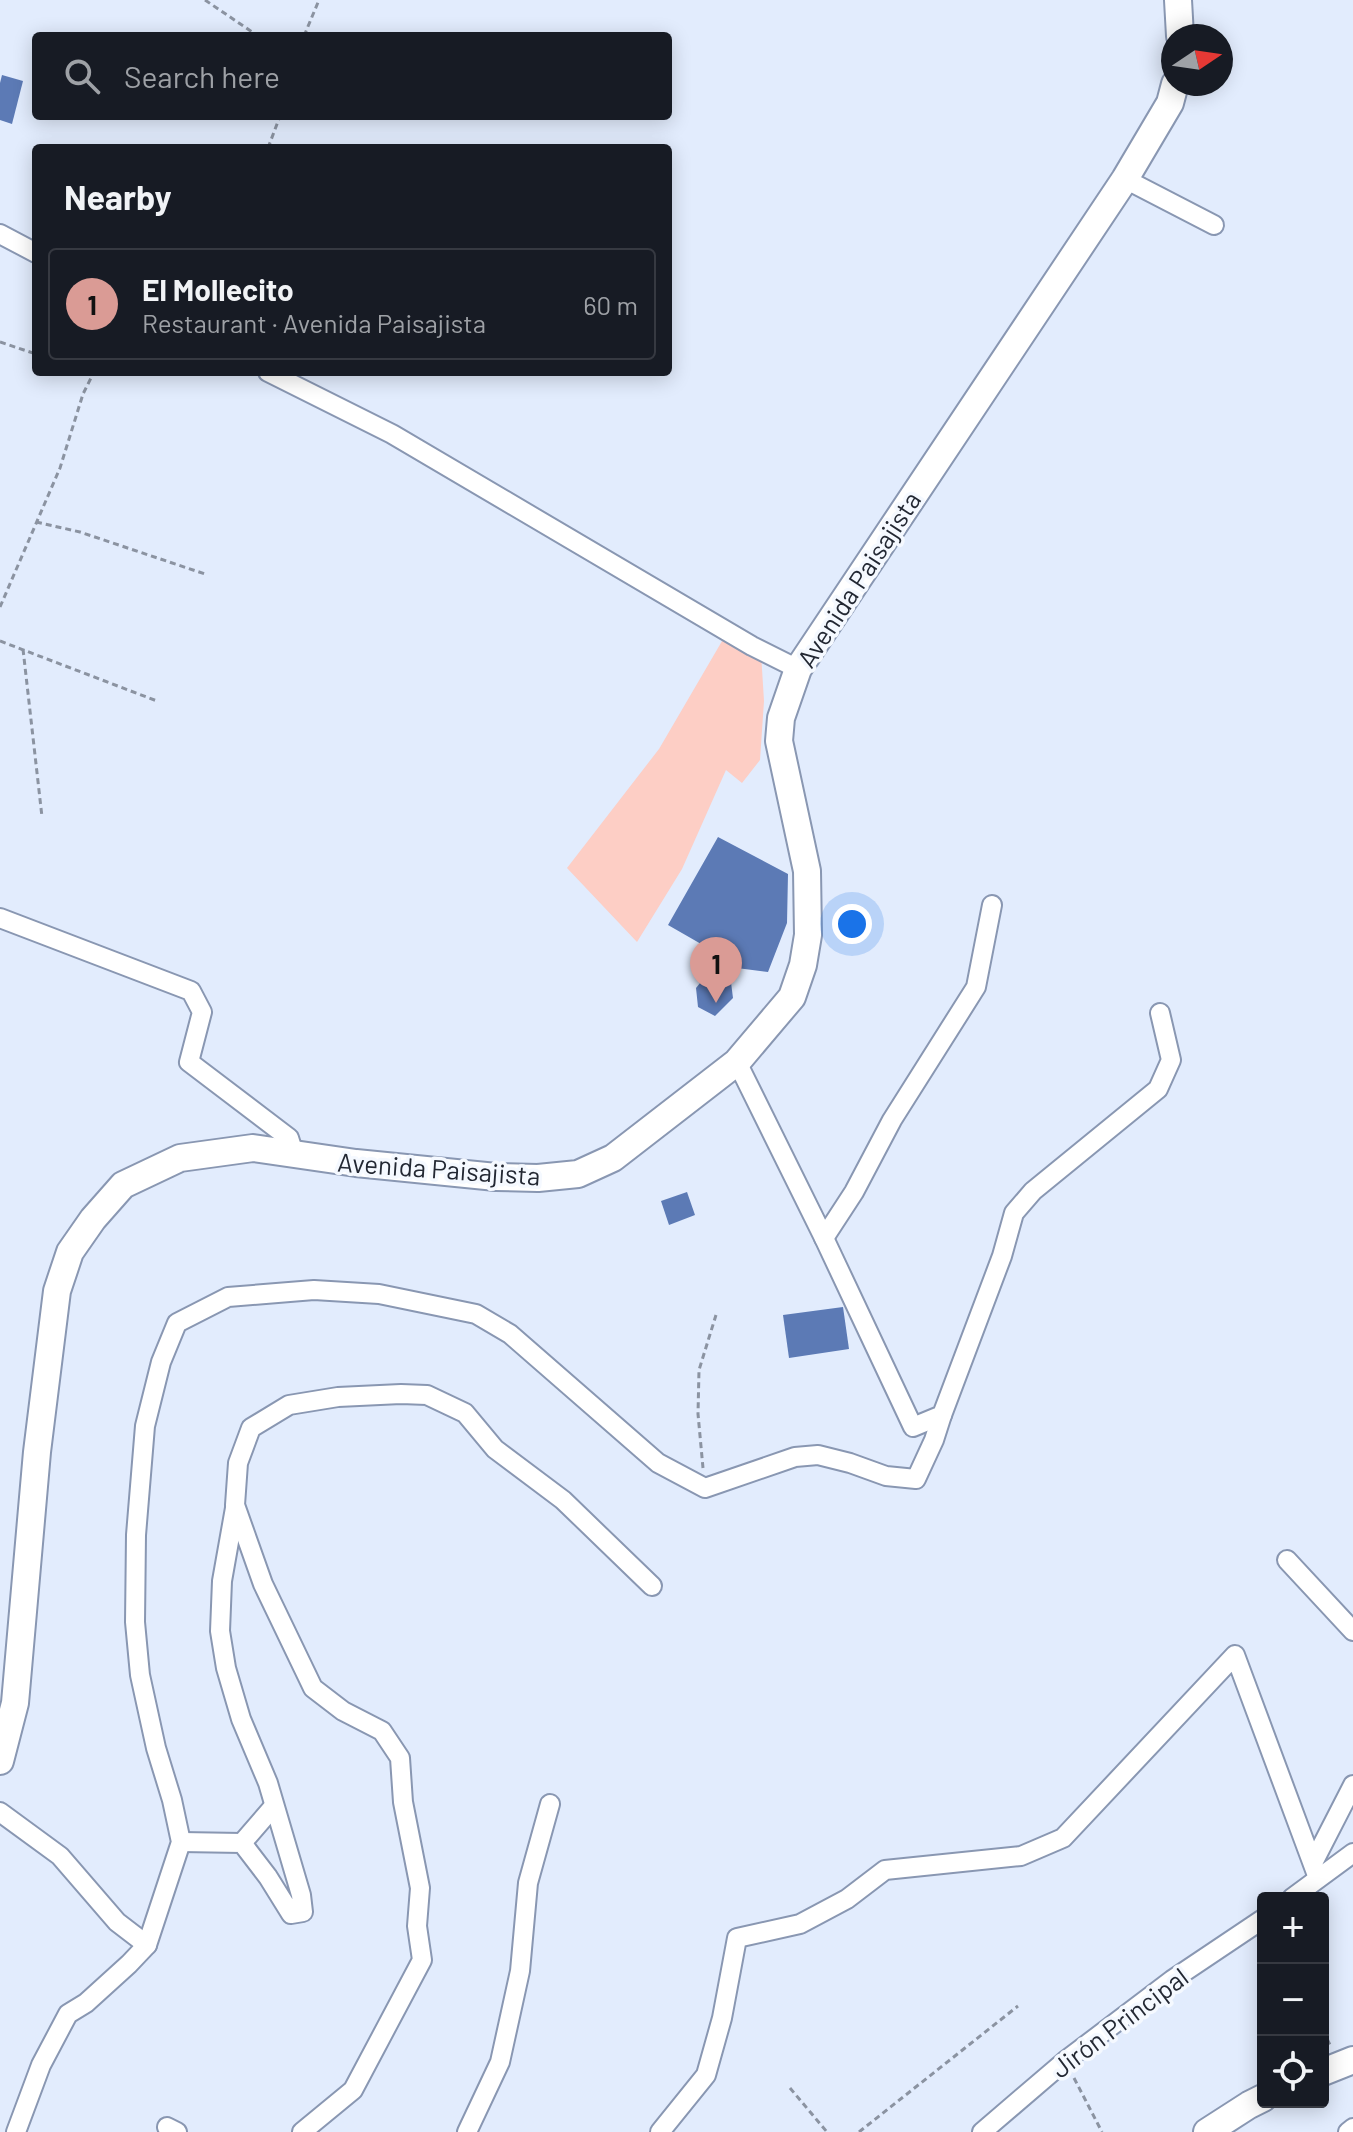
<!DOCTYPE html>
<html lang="en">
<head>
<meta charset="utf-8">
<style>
	body { margin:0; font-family:Barlow,sans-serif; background:#242831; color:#f1f3f6 }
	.controls { position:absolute; right:24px; bottom:24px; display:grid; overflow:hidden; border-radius:8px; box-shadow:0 4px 20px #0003 }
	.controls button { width:72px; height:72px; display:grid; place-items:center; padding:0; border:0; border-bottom:2px solid #363941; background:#171b24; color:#f1f3f6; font:40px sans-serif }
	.compass { position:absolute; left:1161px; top:24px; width:72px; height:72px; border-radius:50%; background:#171b24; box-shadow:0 4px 20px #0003; rotate:77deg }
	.you { position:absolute; left:852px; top:924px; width:28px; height:28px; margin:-20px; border:6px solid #fff; border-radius:50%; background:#1a73e8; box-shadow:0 0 0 12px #1a73e833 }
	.badge { display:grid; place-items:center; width:52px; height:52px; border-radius:50%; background:#da9b95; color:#111; font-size:26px; font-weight:700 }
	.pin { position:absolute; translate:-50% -66px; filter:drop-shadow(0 2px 4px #0008) }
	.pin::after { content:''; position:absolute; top:42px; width:28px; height:24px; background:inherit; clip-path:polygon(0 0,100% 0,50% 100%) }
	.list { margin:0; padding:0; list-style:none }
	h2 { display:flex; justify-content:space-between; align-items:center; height:104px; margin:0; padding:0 32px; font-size:34px }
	h2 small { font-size:26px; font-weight:400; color:#9ea1a6 }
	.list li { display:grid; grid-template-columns:52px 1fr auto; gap:24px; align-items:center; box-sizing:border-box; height:112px; margin:0 16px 16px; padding:0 16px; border:2px solid #363941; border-radius:8px }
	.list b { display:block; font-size:30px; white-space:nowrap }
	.list p { margin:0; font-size:26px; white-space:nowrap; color:#9ea1a6 }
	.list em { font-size:26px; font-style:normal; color:#9ea1a6 }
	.icon { flex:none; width:44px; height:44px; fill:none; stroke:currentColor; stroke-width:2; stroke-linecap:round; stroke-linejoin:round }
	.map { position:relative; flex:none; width:1353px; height:2132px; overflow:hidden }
	.search { position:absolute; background:#171b24; box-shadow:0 4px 20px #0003; left:32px; top:32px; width:640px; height:88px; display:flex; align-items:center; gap:20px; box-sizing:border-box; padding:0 28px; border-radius:8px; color:#9ea1a6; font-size:30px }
	.panel { position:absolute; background:#171b24; box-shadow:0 4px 20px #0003; left:32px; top:144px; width:640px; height:232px; border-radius:8px }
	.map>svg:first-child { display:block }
	.green { fill:#fdcec5 }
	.building { fill:#5c7ab5 }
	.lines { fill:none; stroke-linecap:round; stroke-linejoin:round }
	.street-casing { stroke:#8997b2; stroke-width:22 }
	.secondary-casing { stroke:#8997b2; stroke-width:30 }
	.path { stroke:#8b93a1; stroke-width:3; stroke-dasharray:6 4; stroke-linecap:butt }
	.street { stroke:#fff; stroke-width:18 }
	.secondary { stroke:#fff; stroke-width:26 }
	.labels { text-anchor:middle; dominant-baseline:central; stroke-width:7; stroke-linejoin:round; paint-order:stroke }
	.street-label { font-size:26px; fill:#232833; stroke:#f5f9ff }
</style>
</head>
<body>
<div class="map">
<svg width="1353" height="2132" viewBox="0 0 1353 2132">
	<rect width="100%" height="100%" fill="#e2ecfd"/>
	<!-- green -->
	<path class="green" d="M725,636l36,17 3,48 -4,59 -18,23 -16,-13 -44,99 -45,73 -70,-74 92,-119z"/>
	<!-- building -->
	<g class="building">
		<path d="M2,75l21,6 -11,43 -12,-4v-37z"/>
		<path d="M718,837l70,37 -1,49 -19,49 -39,-5 4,31 -18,18 -17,-9 -2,-19 26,-32 -54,-31z"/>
		<path d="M687,1192l8,23 -26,10 -8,-24z"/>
		<path d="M843,1307l6,42 -60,9 -6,-43z"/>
	</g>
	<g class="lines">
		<defs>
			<g id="street">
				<path d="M1125,179l89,46"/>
				<path d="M0,234l36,19"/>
				<path d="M268,372l124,62 360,212 46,23"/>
				<path d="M0,918l191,73 11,21 -13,50 100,76 5,16"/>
				<path d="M737,1062l87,176 89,189 29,-12 60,-159 12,-43 19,-22 125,-102 13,-29 -11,-47"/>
				<path d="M824,1238l30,-46 38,-72 84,-133 16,-82"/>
				<path d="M1287,1560l66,71"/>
				<path d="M0,1812l60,44 57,66 30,23"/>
				<path d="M181,1842l61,1 26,34 23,37 12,-2 -2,-17 -33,-112 -27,-64 -15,-51 -6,-37 2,-50 13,-73"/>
				<path d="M242,1843l32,-37"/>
				<path d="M1313,1863l40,-78"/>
				<path d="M1292,1898l61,-45"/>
				<path d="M167,2127l10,5"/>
				<path d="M16,2132l25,-67 27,-51 18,-11 43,-39 18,-19 34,-103 -9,-42 -16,-52 -16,-73 -5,-53 1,-87 9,-109 16,-64 16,-39 51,-26 86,-7 65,4 97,20 34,20 148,129 47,25 90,-31 23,-2 32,8 36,13 30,3 18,-39 8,-25"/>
				<path d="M302,2132l51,-42 69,-130 -5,-34 3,-38 -17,-86 -3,-44 -18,-27 -39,-20 -30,-23 -50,-104 -28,-79 3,-42 13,-35 38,-23 49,-8 63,-3 26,1 38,18 30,36 68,51 89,86"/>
				<path d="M467,2132l33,-70 20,-91 8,-88 22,-79"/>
				<path d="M660,2132l46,-57 16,-57 15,-80 63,-14 47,-25 38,-29 136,-14 42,-18 172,-183 83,223"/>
				<path d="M982,2132l83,-71 107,-81 91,-61"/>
				<path d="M1348,2132l5,-4"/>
			</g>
			<g id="secondary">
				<path d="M1178,0l2,36"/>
				<path d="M0,1761l15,-58 22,-251 20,-161 13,-39 23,-33 30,-34 57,-27 73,-10 103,15 140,14 42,1 40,-4 35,-16 124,-96 55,-65 11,-32 5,-30 -1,-64 -28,-130 2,-23 17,-49 327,-490 45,-76 5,-19"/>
				<path d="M1323,2072l30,-12"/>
				<path d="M1207,2132l42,-27 14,-7"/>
			</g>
		</defs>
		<!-- street casing -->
		<use href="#street" class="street-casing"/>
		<!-- secondary casing -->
		<use href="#secondary" class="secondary-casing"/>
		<!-- path -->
		<g class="path">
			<path d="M205,0l53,36"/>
			<path d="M304,36l15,-36"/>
			<path d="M268,148l12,-32"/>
			<path d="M0,342l36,12"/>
			<path d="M36,522l44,10 125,42"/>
			<path d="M0,607l60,-139 23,-74 11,-22"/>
			<path d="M0,641l157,60"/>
			<path d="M23,649l19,168"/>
			<path d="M703,1468l-5,-54 1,-44 17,-55"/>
			<path d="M1323,2030l7,15"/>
			<path d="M1074,2078l28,54"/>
			<path d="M790,2088l37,44"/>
			<path d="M859,2132l159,-126"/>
		</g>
		<!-- street -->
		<use href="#street" class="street"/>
		<!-- secondary -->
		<use href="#secondary" class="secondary"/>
	</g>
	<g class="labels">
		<!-- street labels -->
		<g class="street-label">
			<text transform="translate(858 579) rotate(-57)">Avenida Paisajista</text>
			<text transform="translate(439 1168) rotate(4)">Avenida Paisajista</text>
			<text transform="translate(1119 2022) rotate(-37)">Jirón Principal</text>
		</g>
	</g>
</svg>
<div class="controls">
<button>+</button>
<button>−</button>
<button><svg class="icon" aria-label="locate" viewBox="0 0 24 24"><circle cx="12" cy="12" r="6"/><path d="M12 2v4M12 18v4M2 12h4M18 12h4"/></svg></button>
</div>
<svg class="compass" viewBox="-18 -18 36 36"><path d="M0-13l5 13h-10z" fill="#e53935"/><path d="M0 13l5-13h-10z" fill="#9ea1a6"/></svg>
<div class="you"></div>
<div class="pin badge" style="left:716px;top:1003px">1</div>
<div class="search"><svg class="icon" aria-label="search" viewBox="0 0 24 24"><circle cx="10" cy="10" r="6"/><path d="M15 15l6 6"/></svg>Search here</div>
<section class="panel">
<h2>Nearby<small></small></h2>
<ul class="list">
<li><span class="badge">1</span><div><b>El Mollecito</b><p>Restaurant · Avenida Paisajista</p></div><em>60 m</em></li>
</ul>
</section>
</div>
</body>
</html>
